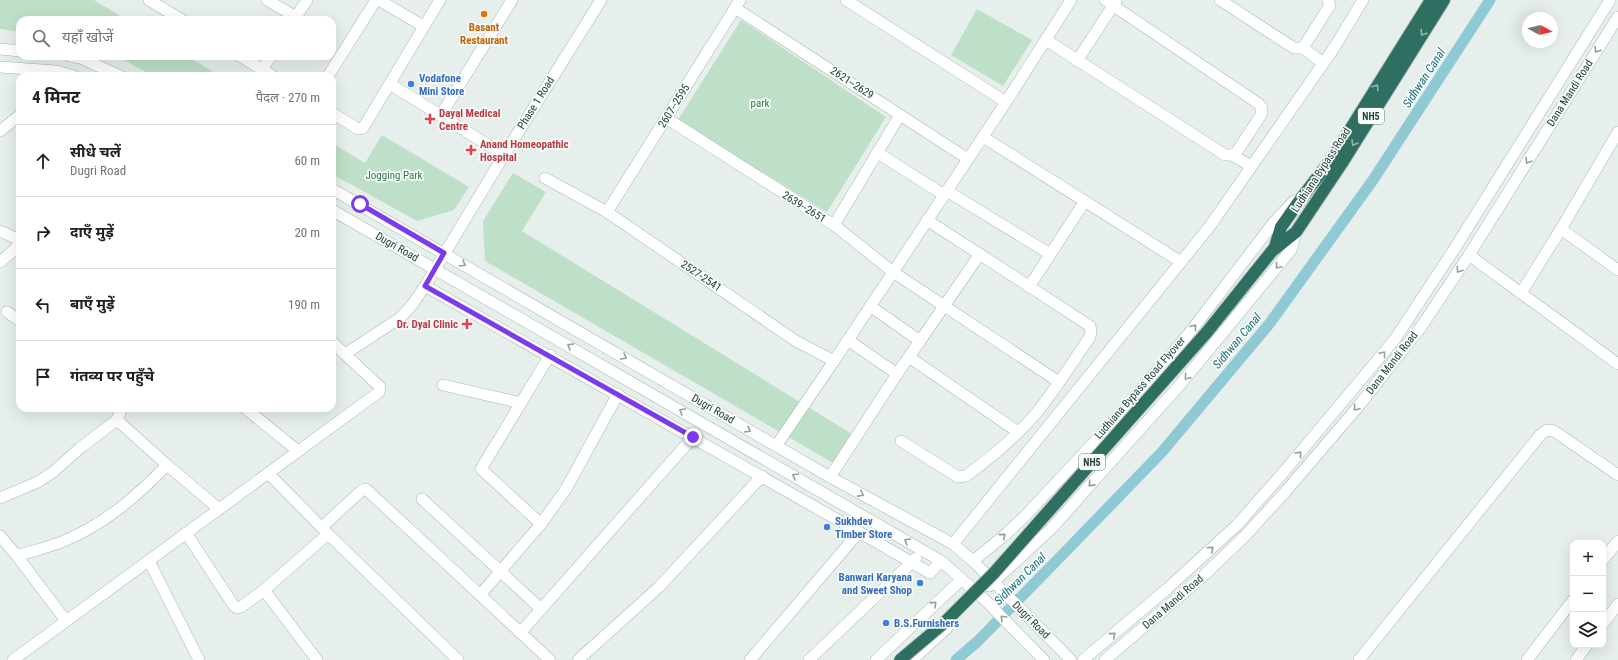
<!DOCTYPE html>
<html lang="hi">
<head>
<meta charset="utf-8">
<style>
	body { margin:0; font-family:"Roboto Condensed","Noto Sans Devanagari",sans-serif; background:#f6f6f6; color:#202124 }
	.controls { position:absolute; right:12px; bottom:12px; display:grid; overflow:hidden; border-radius:8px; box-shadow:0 4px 16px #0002 }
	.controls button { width:36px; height:36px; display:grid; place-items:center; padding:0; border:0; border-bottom:1px solid #e0e0e0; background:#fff; color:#202124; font:20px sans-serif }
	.compass { position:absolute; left:1522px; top:12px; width:36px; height:36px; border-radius:50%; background:#fff; box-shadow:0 4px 16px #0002; rotate:98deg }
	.stop { position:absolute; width:12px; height:12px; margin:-9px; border:3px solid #7c3aed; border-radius:50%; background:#fff }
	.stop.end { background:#7c3aed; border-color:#fff; box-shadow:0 1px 4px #0008 }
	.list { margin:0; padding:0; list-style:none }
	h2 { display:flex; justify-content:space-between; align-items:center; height:52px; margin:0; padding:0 16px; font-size:17px }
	h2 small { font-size:13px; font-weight:400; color:#757577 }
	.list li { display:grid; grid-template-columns:26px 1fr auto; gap:12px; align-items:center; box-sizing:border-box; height:72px; padding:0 16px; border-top:1px solid #e0e0e0 }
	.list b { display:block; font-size:15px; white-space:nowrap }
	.list p { margin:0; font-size:13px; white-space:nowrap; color:#757577 }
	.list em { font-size:13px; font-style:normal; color:#757577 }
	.icon { flex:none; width:22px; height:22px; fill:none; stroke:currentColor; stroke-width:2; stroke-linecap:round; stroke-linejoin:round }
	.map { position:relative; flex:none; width:1618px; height:660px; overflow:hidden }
	.search { position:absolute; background:#fff; box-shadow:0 4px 16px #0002; left:16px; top:16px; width:320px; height:44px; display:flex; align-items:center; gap:10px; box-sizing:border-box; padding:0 14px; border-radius:12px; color:#757577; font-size:15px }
	.panel { position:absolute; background:#fff; box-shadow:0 4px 16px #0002; left:16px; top:72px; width:320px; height:340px; border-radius:12px }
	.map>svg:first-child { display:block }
	.green { fill:#bfe0c8 }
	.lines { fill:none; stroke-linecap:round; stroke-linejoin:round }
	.canal { stroke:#8ec9d4; stroke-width:11 }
	.minor-casing { stroke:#a8b8b2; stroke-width:12 }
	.highway-casing { stroke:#c2cac8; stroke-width:14 }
	.minor { stroke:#fff; stroke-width:11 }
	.highway { stroke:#2f6f62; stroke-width:12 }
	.highway-bridge-casing { stroke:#c2cac8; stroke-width:14; stroke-linecap:butt }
	.highway-bridge { stroke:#2f6f62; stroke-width:12 }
	.oneway { stroke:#93b5ae }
	.oneway2 { stroke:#92a09c }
	.route { stroke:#7c3aed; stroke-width:5 }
	.food-dot { fill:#e8710a; stroke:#f7fbf9; stroke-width:1.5 }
	.shop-dot { fill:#3f7fe0; stroke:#f7fbf9; stroke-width:1.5 }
	.health-dot { fill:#e0444e; stroke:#f7fbf9; stroke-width:1.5 }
	.labels { text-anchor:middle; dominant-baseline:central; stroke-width:3.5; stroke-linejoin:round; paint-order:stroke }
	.shield { fill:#f7fbf9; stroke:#637a73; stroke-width:1 }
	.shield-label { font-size:10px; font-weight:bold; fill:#24423a }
	.food-label { font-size:11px; font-weight:bold; fill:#c56008; stroke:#f7fbf9 }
	.shop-label { font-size:11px; font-weight:bold; fill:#366cbe; stroke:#f7fbf9; text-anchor:start }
	.street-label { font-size:11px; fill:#24423a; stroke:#f7fbf9 }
	.park-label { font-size:11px; fill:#2d7a4b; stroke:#f7fbf9 }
	.health-label { font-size:11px; font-weight:bold; fill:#be3a42; stroke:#f7fbf9; text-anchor:start }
	.water-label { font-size:12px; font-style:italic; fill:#1c6f80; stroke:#f7fbf9 }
</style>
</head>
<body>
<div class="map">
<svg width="1618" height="660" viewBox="0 0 1618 660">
	<rect width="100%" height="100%" fill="#e6efeb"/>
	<!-- green -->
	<g class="green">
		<path d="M0,0h94l33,20h-107v12l-20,-3z"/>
		<path d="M977,9l55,31 -29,46 -52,-31z"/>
		<path d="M741,20l145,97 -59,95 -149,-92z"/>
		<path d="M117,56h70l33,20h-67z"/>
		<path d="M382,135l87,52 -15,23 -37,11 -85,-47v-31l33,20z"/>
		<path d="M513,173l33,19 -24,39 330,203 -17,30 -350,-203 -2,-40z"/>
	</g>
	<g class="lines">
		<!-- canal -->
		<path class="canal" d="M956,660l22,-19 89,-91 95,-98 108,-129 103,-143 117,-180"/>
		<defs>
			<g id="minor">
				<path d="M149,0l33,20"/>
				<path d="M267,0l29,17"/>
				<path d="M379,0l44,26"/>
				<path d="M601,0l-97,155 -79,131 434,246"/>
				<path d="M846,0l160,102 65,-102"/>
				<path d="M1220,0l74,48h9l27,-43 -2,-5"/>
				<path d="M735,8l233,151"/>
				<path d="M294,20l13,-20"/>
				<path d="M1046,40l179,115h7l4,-2 25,-38 1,-7 -3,-4 -154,-104"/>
				<path d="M1303,48l20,15"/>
				<path d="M0,49l20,2"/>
				<path d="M70,56l11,2 39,18"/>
				<path d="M240,56l33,20"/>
				<path d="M1077,61l39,-60"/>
				<path d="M0,67l56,4 18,5"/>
				<path d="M262,69l9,-13"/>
				<path d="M328,76l48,-76"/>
				<path d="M390,84l114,71"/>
				<path d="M332,113l26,16 5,-1 77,-128"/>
				<path d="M441,115l71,-115"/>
				<path d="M666,118l168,107 66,-110"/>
				<path d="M0,131l20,-16"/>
				<path d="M983,137l198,125"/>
				<path d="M878,153l66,42"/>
				<path d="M1232,155l19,11"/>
				<path d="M545,178l62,34 189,129 38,20 -58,85"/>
				<path d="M332,189l498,288 123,67 20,17 98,99"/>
				<path d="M947,191l103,63"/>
				<path d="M332,210l609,351 42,37 61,62"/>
				<path d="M607,212l133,-212"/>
				<path d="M834,225l59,47 166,110"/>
				<path d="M1561,229l57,41"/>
				<path d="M0,231l20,9"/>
				<path d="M1469,255l149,109"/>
				<path d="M0,262l14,-12 6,-8"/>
				<path d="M1029,287l56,-86"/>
				<path d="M1521,293l40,-64 57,-97"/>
				<path d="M7,312l13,9"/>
				<path d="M848,340l49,34"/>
				<path d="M920,341l60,-87"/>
				<path d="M345,354l55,-36 12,-13 13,-19"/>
				<path d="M909,357l109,75"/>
				<path d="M834,361l172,-259"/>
				<path d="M443,385l78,18"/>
				<path d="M245,408l53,43"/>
				<path d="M901,441l57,36 8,-1c22,-16 49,-39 67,-59 21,-25 38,-53 57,-80l1,-6 -1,-5 -163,-106"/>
				<path d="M167,465l52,44"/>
				<path d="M268,473l60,61 130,126"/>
				<path d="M830,477l67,-103 23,-33 -50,-35"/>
				<path d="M0,498l38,-16 15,-10 27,-24 37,-28 5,-12"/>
				<path d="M422,499l119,110"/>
				<path d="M541,524l25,-35 52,-95"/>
				<path d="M322,527l39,-36 4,-2 2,1 183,170"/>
				<path d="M186,533l48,73 3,2 4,-1 23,-17 64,-56"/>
				<path d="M0,536l17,20 49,65"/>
				<path d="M953,544l257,-318 124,-178 29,-48"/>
				<path d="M17,556c16,-5 32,-9 47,-15 41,-17 73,-45 103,-76l-50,-45"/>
				<path d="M1603,560l15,-19"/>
				<path d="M149,561l50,99"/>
				<path d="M973,561l33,-27 21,-20 97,-104 67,-79 83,-109 20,-21h4"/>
				<path d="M989,586l62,-57 91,-102 37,-41 112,-136 5,-18"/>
				<path d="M264,590l53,70"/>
				<path d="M480,595l61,-71 -60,-55 69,-114"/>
				<path d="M1603,624l15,-20"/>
				<path d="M520,633l173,-196"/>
				<path d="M13,660l366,-268 1,-5 -48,-45"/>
				<path d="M578,660l81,-73 103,-111"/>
				<path d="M750,660l109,-128 71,41 11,-12"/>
				<path d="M809,660l107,-102"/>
				<path d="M876,660l86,-81"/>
				<path d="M912,660l35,-32"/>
				<path d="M1083,660l85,-72 69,-63 45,-51 113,-135 60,-91 155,-248"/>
				<path d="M1105,660l96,-82 45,-43 40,-44 71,-83 64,-81 48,-72 149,-238"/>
				<path d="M1359,660l182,-226 6,-4 7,1 64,44"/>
				<path d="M1527,660l46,-60"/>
				<path d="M1576,660l11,-15"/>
			</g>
			<g id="highway">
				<path d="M1275,247l6,-20 19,-27 33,-43 98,-157"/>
				<path d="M1272,251l24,-19 46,-69 102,-163"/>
			</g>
		</defs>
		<!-- minor casing -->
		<use href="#minor" class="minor-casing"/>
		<!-- highway casing -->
		<use href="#highway" class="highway-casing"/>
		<!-- minor -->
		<use href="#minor" class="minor"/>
		<!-- highway -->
		<use href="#highway" class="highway"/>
		<defs>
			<path id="highway-bridge" d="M900,660l44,-37 49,-49 214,-242 65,-81"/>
		</defs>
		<!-- highway-bridge casing -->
		<use href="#highway-bridge" class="highway-bridge-casing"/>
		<!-- highway-bridge -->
		<use href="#highway-bridge" class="highway-bridge"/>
	</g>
	<!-- one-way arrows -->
	<defs><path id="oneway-chevron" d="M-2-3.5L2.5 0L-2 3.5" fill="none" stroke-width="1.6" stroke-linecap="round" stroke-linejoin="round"/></defs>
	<g class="oneway">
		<use href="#oneway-chevron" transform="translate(1423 33) rotate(123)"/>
		<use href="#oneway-chevron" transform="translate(1376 87) rotate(-58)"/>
		<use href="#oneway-chevron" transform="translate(1354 143) rotate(121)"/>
	</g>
	<g class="oneway2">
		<use href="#oneway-chevron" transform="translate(1597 50) rotate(122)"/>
		<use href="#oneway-chevron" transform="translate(1528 161) rotate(122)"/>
		<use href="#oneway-chevron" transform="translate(463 264) rotate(30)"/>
		<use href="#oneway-chevron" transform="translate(1278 266) rotate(130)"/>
		<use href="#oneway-chevron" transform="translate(1459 270) rotate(124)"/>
		<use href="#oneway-chevron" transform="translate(1194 327) rotate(-52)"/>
		<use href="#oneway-chevron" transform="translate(570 346) rotate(-150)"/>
		<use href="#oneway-chevron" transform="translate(1383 354) rotate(-50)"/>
		<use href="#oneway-chevron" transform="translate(624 357) rotate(30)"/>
		<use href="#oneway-chevron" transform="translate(1187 377) rotate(130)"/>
		<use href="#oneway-chevron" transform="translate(1356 408) rotate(130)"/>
		<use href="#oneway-chevron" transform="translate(682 411) rotate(-150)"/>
		<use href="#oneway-chevron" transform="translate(748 430) rotate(30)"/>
		<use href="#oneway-chevron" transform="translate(1299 454) rotate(-50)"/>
		<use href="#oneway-chevron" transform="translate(795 476) rotate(-150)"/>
		<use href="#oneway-chevron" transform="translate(1091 484) rotate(132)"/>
		<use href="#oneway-chevron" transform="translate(861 494) rotate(29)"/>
		<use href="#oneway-chevron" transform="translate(1003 536) rotate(-40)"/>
		<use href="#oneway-chevron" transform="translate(907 541) rotate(-150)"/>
		<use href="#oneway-chevron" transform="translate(1211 549) rotate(-42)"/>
		<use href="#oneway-chevron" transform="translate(934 604) rotate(-44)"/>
		<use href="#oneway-chevron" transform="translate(1003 618) rotate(-135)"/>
		<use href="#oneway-chevron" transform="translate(1113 635) rotate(-40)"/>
	</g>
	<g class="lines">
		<!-- route -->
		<path class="route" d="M360,204l84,49 -19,33 268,151"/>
	</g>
	<!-- markers -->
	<circle class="food-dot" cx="484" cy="14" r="4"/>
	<g class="shop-dot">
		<circle cx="411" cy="84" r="4"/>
		<circle cx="827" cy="527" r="4"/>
		<circle cx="920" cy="583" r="4"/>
		<circle cx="886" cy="623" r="4"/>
	</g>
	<g class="health-dot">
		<path d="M428 113h4v4h4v4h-4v4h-4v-4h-4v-4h4z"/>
		<path d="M469 144h4v4h4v4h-4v4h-4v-4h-4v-4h4z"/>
		<path d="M465 318h4v4h4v4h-4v4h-4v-4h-4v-4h4z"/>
	</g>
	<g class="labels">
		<!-- shield labels -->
		<g class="shield">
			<rect x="1358" y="108" width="26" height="16" rx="3"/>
			<rect x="1079" y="454" width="26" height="16" rx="3"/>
		</g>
		<g class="shield-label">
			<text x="1371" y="116">NH5</text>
			<text x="1092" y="462">NH5</text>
		</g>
		<!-- food labels -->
		<g class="food-label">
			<text x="484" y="27">Basant<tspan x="484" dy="13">Restaurant</tspan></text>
		</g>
		<!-- shop labels -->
		<g class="shop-label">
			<text x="419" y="78">Vodafone<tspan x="419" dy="13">Mini Store</tspan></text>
			<text x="835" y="521">Sukhdev<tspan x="835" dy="13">Timber Store</tspan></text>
			<text x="912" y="577" text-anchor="end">Banwari Karyana<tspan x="912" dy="13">and Sweet Shop</tspan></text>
			<text x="894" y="623">B.S.Furnishers</text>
		</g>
		<!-- street labels -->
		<g class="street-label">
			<text transform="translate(852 83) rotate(33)">2621--2629</text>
			<text transform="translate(1570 93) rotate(-58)">Dana Mandi Road</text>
			<text transform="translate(536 103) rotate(-58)">Phase 1 Road</text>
			<text transform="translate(674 106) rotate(-58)">2607--2595</text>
			<text transform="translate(1321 170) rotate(-57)">Ludhiana Bypass Road</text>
			<text transform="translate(804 207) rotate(32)">2639--2651</text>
			<text transform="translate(397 247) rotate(30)">Dugri Road</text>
			<text transform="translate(701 276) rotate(34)">2527-2541</text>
			<text transform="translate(1392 363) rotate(-52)">Dana Mandi Road</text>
			<text transform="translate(1140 388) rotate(-49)">Ludhiana Bypass Road Flyover</text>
			<text transform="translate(713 409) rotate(30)">Dugri Road</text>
			<text transform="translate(1173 602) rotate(-41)">Dana Mandi Road</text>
			<text transform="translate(1031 620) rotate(45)">Dugri Road</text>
		</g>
		<!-- park labels -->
		<g class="park-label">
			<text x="760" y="103">park</text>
			<text x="394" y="175">Jogging Park</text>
		</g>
		<!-- health labels -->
		<g class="health-label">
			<text x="439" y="113">Dayal Medical<tspan x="439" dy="13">Centre</tspan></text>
			<text x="480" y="144">Anand Homeopathic<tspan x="480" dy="13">Hospital</tspan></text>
			<text x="458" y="324" text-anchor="end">Dr. Dyal Clinic</text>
		</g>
		<!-- water labels -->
		<g class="water-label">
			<text transform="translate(1424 78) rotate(-57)">Sidhwan Canal</text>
			<text transform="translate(1237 341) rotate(-50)">Sidhwan Canal</text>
			<text transform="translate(1020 579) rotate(-45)">Sidhwan Canal</text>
		</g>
	</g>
</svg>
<div class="controls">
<button>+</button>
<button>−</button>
<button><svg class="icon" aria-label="layers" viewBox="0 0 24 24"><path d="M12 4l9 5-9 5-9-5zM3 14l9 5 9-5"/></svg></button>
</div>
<svg class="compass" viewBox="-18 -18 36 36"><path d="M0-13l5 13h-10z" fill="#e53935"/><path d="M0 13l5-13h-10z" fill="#757577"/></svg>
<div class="stop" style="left:360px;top:204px"></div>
<div class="stop end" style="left:693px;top:437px"></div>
<div class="search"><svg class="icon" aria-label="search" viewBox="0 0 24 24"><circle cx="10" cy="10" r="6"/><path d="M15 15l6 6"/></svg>यहाँ खोजें</div>
<section class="panel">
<h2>4 मिनट<small>पैदल · 270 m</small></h2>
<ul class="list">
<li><svg class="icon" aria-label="ahead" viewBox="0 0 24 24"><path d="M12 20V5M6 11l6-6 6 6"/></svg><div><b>सीधे चलें</b><p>Dugri Road</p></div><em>60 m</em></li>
<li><svg class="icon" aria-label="right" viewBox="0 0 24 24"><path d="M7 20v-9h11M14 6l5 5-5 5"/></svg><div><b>दाएँ मुड़ें</b></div><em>20 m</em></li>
<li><svg class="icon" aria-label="left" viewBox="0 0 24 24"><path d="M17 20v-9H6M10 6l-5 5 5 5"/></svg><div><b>बाएँ मुड़ें</b></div><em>190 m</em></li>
<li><svg class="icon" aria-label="arrive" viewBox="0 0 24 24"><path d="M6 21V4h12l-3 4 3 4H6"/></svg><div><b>गंतव्य पर पहुँचे</b></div></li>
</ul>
</section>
</div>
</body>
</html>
